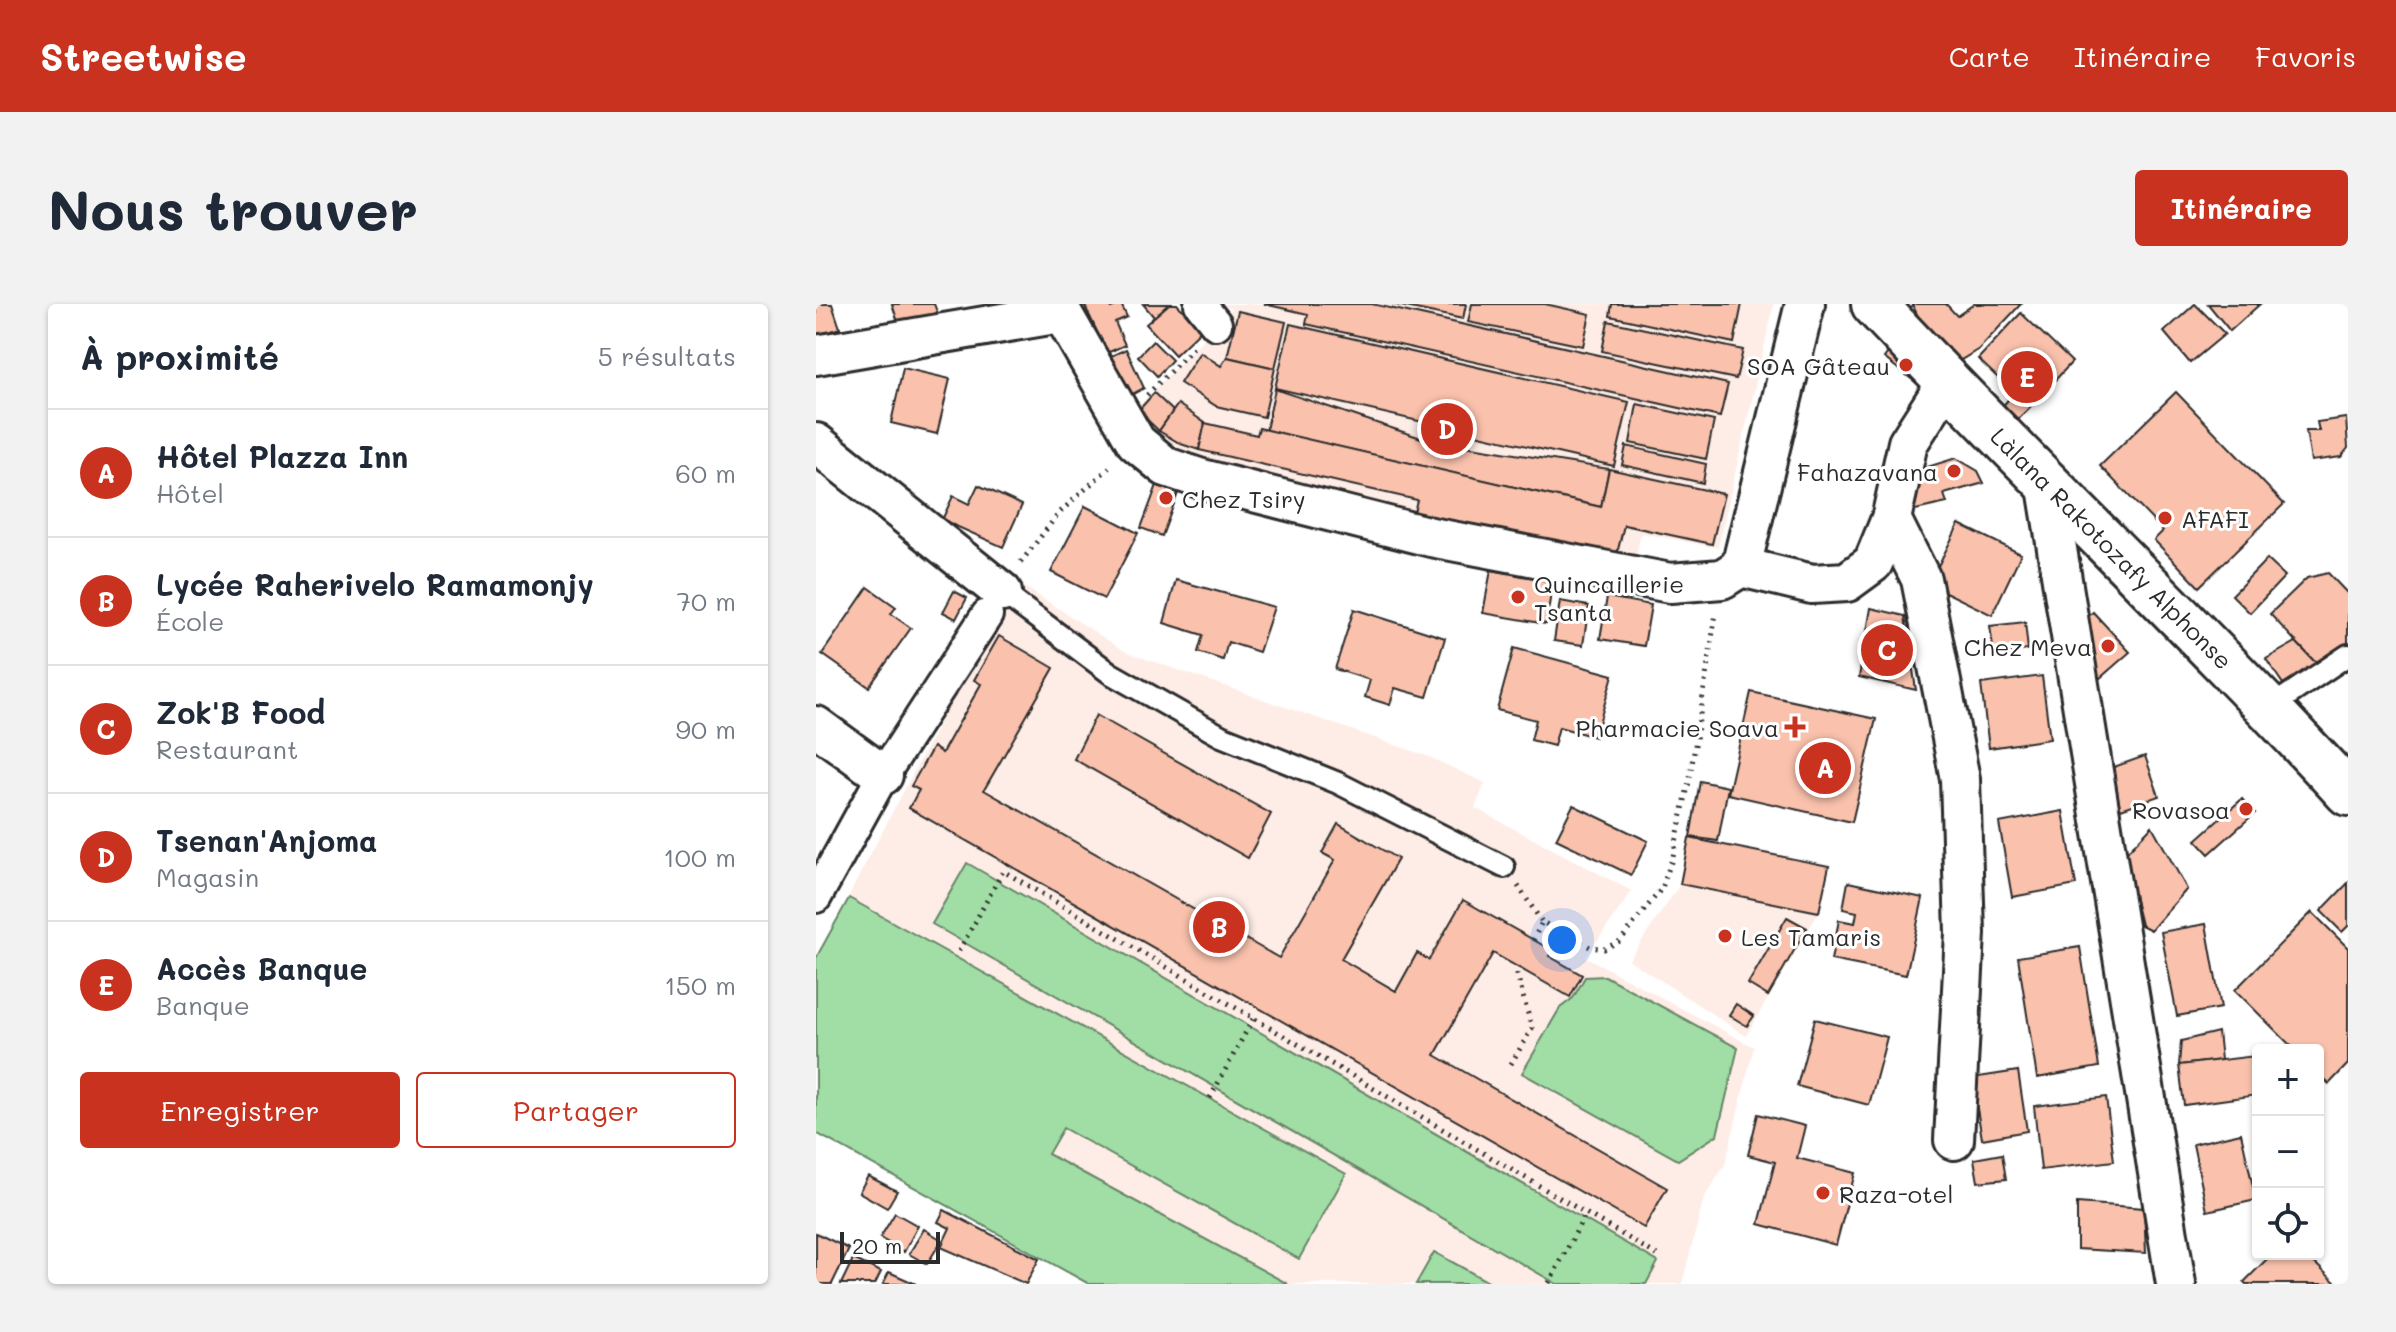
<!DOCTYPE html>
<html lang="fr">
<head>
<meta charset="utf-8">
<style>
	body { margin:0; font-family:Mali,sans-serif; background:#f2f2f3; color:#1f2937 }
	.controls { position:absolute; right:24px; bottom:24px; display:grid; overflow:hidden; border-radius:8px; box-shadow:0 2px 6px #0004 }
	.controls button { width:72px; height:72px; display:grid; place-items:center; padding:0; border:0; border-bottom:2px solid #e0e1e3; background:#fff; color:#1f2937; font:40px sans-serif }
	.scale { position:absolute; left:24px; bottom:20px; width:100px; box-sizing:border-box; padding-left:8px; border:4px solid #2b2b2b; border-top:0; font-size:22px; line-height:28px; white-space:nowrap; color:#2b2b2b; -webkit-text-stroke:6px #fff; paint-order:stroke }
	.you { position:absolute; left:746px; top:636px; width:28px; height:28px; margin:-20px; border:6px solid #fff; border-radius:50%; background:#1a73e8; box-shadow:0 0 0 12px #1a73e833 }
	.badge { display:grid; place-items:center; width:52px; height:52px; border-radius:50%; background:#c8321e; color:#fff; font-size:26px; font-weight:700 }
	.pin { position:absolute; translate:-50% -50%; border:4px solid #fff; box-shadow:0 2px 8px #0006 }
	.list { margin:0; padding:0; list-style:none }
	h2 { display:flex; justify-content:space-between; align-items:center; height:104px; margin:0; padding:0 32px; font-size:34px }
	h2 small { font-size:26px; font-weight:400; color:#747a83 }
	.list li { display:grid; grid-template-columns:52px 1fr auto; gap:24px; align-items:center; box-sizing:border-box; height:128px; padding:0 32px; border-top:2px solid #e0e1e3 }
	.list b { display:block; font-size:30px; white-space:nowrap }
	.list p { margin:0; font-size:26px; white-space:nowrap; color:#747a83 }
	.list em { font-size:26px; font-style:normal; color:#747a83 }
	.actions { display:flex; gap:16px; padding:24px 32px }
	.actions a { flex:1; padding:18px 0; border:2px solid #c8321e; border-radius:8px; text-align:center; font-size:28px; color:#c8321e }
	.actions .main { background:#c8321e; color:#fff }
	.icon { flex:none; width:44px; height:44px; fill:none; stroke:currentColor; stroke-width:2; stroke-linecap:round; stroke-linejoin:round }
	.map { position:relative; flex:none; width:1532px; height:980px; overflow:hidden; border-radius:8px }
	header { display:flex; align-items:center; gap:48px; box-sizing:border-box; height:112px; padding:0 40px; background:#c8321e; color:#fff }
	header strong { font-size:38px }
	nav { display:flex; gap:44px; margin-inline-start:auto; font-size:28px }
	.intro { display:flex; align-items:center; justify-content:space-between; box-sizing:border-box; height:192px; padding:0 48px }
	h1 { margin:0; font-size:56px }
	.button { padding:20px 36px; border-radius:8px; background:#c8321e; color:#fff; font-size:28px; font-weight:700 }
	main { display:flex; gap:48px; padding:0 48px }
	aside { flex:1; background:#fff; border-radius:8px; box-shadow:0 2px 6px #0004 }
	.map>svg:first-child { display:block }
	.built { fill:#feede6 }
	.green { fill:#a1dea5; stroke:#668468; stroke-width:2 }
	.building { fill:#fac2ad; stroke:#2b2b2b; stroke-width:2 }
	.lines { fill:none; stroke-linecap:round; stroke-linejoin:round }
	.service-casing { stroke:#2b2b2b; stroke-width:26 }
	.pedestrian-casing { stroke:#2b2b2b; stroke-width:36 }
	.minor-casing { stroke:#2b2b2b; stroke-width:44 }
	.tertiary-casing { stroke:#2b2b2b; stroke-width:50 }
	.path { stroke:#2b2b2b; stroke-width:5; stroke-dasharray:2 6; stroke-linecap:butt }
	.service { stroke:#fff; stroke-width:20 }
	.pedestrian { stroke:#fff; stroke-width:30 }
	.minor { stroke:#fff; stroke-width:38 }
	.tertiary { stroke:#fff; stroke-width:44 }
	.poi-dot { fill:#c8321e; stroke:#fff; stroke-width:3 }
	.labels { text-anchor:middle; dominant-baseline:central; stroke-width:6; stroke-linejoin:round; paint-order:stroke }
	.poi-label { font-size:24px; fill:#2b2b2b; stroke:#fff; text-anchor:end }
	.street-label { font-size:24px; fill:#2b2b2b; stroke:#fff }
</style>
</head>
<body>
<header>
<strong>Streetwise</strong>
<nav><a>Carte</a><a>Itinéraire</a><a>Favoris</a></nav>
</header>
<div class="intro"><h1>Nous trouver</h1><a class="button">Itinéraire</a></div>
<main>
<aside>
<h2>À proximité<small>5 résultats</small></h2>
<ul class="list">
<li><span class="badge">A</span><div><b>Hôtel Plazza Inn</b><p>Hôtel</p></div><em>60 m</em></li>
<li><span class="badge">B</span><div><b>Lycée Raherivelo Ramamonjy</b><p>École</p></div><em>70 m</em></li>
<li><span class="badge">C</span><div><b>Zok'B Food</b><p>Restaurant</p></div><em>90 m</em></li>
<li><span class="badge">D</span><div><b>Tsenan'Anjoma</b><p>Magasin</p></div><em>100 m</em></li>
<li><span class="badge">E</span><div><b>Accès Banque</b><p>Banque</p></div><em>150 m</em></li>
</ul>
<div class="actions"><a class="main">Enregistrer</a><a>Partager</a></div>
</aside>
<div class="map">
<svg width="1532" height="980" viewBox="0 0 1532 980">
	<rect width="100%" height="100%" fill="#fff"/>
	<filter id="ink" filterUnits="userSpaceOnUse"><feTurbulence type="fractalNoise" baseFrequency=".0125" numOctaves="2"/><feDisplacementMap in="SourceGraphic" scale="16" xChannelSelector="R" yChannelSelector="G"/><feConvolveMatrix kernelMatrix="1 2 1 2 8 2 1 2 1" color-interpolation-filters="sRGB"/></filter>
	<g filter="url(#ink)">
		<!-- built -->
		<g class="built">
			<path d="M400,0h558l-56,244 -77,-15 -7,34 -441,-106 -29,-16 -32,-32 100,-104z"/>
			<path d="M195,274l115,74 301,104 58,27 -10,25 157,83 -46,66 168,90 -29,118 -21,33 -22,86h-593l-273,-151v-175l180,-343z"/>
			<path d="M873,534l140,28 -10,46 -73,124 -117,-76 51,-76z"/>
		</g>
		<!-- green -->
		<g class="green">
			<path d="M151,559l691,399 -12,22h-89l-625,-360z"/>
			<path d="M33,594l497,276 -47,85 -236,-131 -15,26 240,130h-199l-273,-151v-175z"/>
			<path d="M789,672l133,72 -21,87 -39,25 -156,-87 38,-65 13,-10 12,-21z"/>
			<path d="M618,948l58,32h-76z"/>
		</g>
		<!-- building -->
		<g class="building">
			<path d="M0,0h16l8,24 -24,8z"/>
			<path d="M76,0h42l5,13 -38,14z"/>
			<path d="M268,0h26l1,4 10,-4 6,13 -12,5 10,23 -18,8z"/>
			<path d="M327,0h26l-15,13z"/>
			<path d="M353,0h8l24,26 -26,25 -29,-31z"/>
			<path d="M448,0h108l356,80 -8,33 -414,-93 2,-10z"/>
			<path d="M576,0h74l-3,15z"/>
			<path d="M656,0h73l45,10 -7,32 -115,-24z"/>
			<path d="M796,0h130l-8,39 -124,-27z"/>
			<path d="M1096,0h34l11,12 17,-12h47l-42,45 -18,11 -35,-27z"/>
			<path d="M1379,0l30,30 -35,29 -26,-31z"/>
			<path d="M1392,0h52l-30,27z"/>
			<path d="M422,7l48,11 -11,46 -48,-11z"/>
			<path d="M1205,9l51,49 -57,61 -15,-14 14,-16 -36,-34z"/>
			<path d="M792,17l135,29 -7,29 -134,-28z"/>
			<path d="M474,20l339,78 -15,64 -339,-78z"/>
			<path d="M337,37l19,19 -15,16 -19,-20z"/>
			<path d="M1078,41l33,26 -9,13 -34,-26z"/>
			<path d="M310,45l18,39 -15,8 -18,-40z"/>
			<path d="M384,48l21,14 6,-9 48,11 -11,49 -48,-11 -36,-23z"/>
			<path d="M87,64l47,11 -13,55 -46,-11z"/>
			<path d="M459,85l152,51 182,29 -8,38 -335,-77z"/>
			<path d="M1360,88l108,112 -85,83 -45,-47 9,-9 -63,-65z"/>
			<path d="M338,89l19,18 -14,20 -21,-20z"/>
			<path d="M362,100l27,19 -6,27 -18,-6 -22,-13z"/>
			<path d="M821,100l77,17 -8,38 -76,-16z"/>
			<path d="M1530,114l2,30 -7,9 -30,4 -5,-30h13l-2,-9z"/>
			<path d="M389,119l52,12 2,-7 342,79 8,-38 115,25 -12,50 -88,-19 -8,33 -202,-46 3,-12 -218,-50z"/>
			<path d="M810,142l80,18 -3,19 -81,-18z"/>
			<path d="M1140,154l22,13 6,12 -40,11 3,9 -36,8 1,-15 12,-28z"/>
			<path d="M344,173l21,8 -19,51 -21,-8z"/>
			<path d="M162,181l44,20 -19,42 -61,-27 11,-24 16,8z"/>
			<path d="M269,202l53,27 -34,66 -53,-27z"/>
			<path d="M1143,220l62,30 -29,61 -63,-31z"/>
			<path d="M1451,255l18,17 -35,37 -18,-18z"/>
			<path d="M675,266l62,11 -7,43 -63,-11z"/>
			<path d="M1512,269l20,21v53l-25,16 -10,-3 -43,-46 37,-36z"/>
			<path d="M360,276l98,27 -15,45 -31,-10 -5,18 -25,-8 5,-17 -39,-12z"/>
			<path d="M52,283l28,20 -5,7 20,14 -42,59 -47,-33z"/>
			<path d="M138,287l13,7 -11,21 -13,-7z"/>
			<path d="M791,293l44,8 -7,41 -44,-7z"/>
			<path d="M744,297l29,5 -6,39 -29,-4z"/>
			<path d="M1055,304l34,8 11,74 -57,-13z"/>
			<path d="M538,305l91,29 -18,59 -32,-9 -5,17 -25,-8 5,-17 -35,-11z"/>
			<path d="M1277,308l37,40 -31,27 -20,-54z"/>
			<path d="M1209,318l3,28 -34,5 -4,-29z"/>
			<path d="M183,332l55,32 -70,122 295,168 56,-98 -13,-7 16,-29 60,35 -57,100 55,32 21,-38 12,7 34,-60 90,51 -4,5 33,19 -12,22 -77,-44 -58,102 232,133 -23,40 -735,-420 10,-18 -8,-4 22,-39 9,6 39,-69 -7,-4z"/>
			<path d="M1480,338l17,18 10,3 -40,21 -17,-25z"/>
			<path d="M698,344l99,27 -18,62 -36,-10 -5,19 -23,-6 5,-20 -39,-10z"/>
			<path d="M1226,372l8,63 -61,9 -8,-64z"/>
			<path d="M935,388l125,27 -24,103 -124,-28z"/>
			<path d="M280,411l175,99 -23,44 -174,-99z"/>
			<path d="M1329,452l14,40 -38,13 -13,-40z"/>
			<path d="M884,477l28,6 -10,54 -28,-4z"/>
			<path d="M1426,495l13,14 -46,41 -13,-14z"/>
			<path d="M757,501l75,36 -17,34 -75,-36z"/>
			<path d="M1247,507l13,74 -64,12 -13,-74z"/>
			<path d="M1336,522l35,63 -36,41 -10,-5 -17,-70z"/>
			<path d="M873,534l140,28 -10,46 -139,-28z"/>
			<path d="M1032,578l75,16 -17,77 -75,-15 8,-40 16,3 2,-11 -14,-3z"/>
			<path d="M1532,579v43l-6,6 -21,-21z"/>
			<path d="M1496,608l36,36v116l-19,20 -11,-11v-23h-23l-60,-60z"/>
			<path d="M971,613l20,11 -39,68 -20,-12z"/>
			<path d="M1390,620l15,84 -44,8 -16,-84z"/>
			<path d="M1264,643l19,120 -62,11 -19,-121z"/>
			<path d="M920,700l18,12 -7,10 -18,-11z"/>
			<path d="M999,715l72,18 -18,68 -72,-19z"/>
			<path d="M1402,728l3,28 -42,5 2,-24z"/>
			<path d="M1439,752l3,39 -74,10 -5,-40z"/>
			<path d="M1202,767l9,60 -45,8 -10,-61z"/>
			<path d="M1290,793l8,64 -73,9 -7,-64z"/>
			<path d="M942,810l47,12 -8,32 58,15 -19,72 -77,-21 16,-62 -27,-7z"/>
			<path d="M1425,829l15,67 -49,11 -14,-67z"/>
			<path d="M1186,850l4,25 -28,3 -4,-23z"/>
			<path d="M52,872l29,15 -10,17 -28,-16z"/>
			<path d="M1261,899l67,5 2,45 -69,-4z"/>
			<path d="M128,906l95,49 -13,25 -85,-37 9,-19 -12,-6z"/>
			<path d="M79,909l23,13 -14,26 -24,-14z"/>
			<path d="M108,925l18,11 -15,24 -18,-10z"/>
			<path d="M0,929l33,16 -17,35h-16z"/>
			<path d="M1456,950h33l32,30h-91l-2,-2z"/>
			<path d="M37,955l28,13 -6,12h-34z"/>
			<path d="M73,968l27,12h-33z"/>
		</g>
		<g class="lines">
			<defs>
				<g id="service">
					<path d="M186,288l108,81 111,63 117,47 166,84"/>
					<path d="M1453,404l79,-53"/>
				</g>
				<g id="pedestrian">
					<path d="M384,0l16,20"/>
					<path d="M0,593l67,-122 104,-160"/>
				</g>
				<g id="minor">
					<path d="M241,0l79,138 30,25 36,12 229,58 239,46 52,-4 19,-12"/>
					<path d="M989,0l-64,263 71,17 35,-2 26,-19 18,-44 17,-76 39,-61"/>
					<path d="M0,51l245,-42"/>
					<path d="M0,139l186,149"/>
					<path d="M1230,177l130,803"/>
					<path d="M1075,215l30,60 39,200 5,154 -11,207"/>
					<path d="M0,422l67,49"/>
				</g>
				<path id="tertiary" d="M1058,0c155,166 320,322 474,489"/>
			</defs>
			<!-- service casing -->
			<use href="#service" class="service-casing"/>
			<!-- pedestrian casing -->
			<use href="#pedestrian" class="pedestrian-casing"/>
			<!-- minor casing -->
			<use href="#minor" class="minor-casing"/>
			<!-- tertiary casing -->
			<use href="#tertiary" class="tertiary-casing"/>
			<!-- path -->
			<g class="path">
				<path d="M331,91l49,-50"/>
				<path d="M205,258l38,-49 53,-48"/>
				<path d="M702,582l24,36"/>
				<path d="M717,636l9,-18 48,25 14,2 16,-8 42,-53 11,-32 17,-79 26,-164"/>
				<path d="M143,647l44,-80 654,384"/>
				<path d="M695,760l21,-36 -16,-57 2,-4"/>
				<path d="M394,794l44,-81"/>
				<path d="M733,979l37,-70"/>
			</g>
			<!-- service -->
			<use href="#service" class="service"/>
			<!-- pedestrian -->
			<use href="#pedestrian" class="pedestrian"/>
			<!-- minor -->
			<use href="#minor" class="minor"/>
			<!-- tertiary -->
			<use href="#tertiary" class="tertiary"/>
		</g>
	</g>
	<!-- markers -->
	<g class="poi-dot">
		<circle cx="1090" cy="61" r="8"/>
		<circle cx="1138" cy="167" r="8"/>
		<circle cx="350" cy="194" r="8"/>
		<circle cx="1349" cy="214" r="8"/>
		<circle cx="702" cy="293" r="8"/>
		<circle cx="1292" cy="342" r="8"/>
		<path d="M975 411h8v8h8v8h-8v8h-8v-8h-8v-8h8z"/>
		<circle cx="1430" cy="505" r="8"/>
		<circle cx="909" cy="632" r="8"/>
		<circle cx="1007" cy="889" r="8"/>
	</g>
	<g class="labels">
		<!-- poi labels -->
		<g class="poi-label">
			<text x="1074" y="61">SOA Gâteau</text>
			<text x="1122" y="167">Fahazavana</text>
			<text x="366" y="194" text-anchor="start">Chez Tsiry</text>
			<text x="1365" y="214" text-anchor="start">AFAFI</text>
			<text x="718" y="279" text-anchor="start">Quincaillerie<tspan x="718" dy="28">Tsanta</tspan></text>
			<text x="1276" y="342">Chez Meva</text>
			<text x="963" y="423">Pharmacie Soava</text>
			<text x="1414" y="505">Rovasoa</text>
			<text x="925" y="632" text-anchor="start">Les Tamaris</text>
			<text x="1023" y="889" text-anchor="start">Raza-otel</text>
		</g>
		<!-- street labels -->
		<g class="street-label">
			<text transform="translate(1296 244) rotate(45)">Làlana Rakotozafy Alphonse</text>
		</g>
	</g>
</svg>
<div class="controls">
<button>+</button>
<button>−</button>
<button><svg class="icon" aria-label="locate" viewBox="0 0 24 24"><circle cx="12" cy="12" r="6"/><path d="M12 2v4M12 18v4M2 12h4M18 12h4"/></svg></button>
</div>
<div class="scale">20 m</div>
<div class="you"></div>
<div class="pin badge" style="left:1009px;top:464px">A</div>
<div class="pin badge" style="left:403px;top:623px">B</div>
<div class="pin badge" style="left:1071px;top:346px">C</div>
<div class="pin badge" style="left:631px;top:125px">D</div>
<div class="pin badge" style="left:1211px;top:73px">E</div>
</div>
</main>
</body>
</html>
